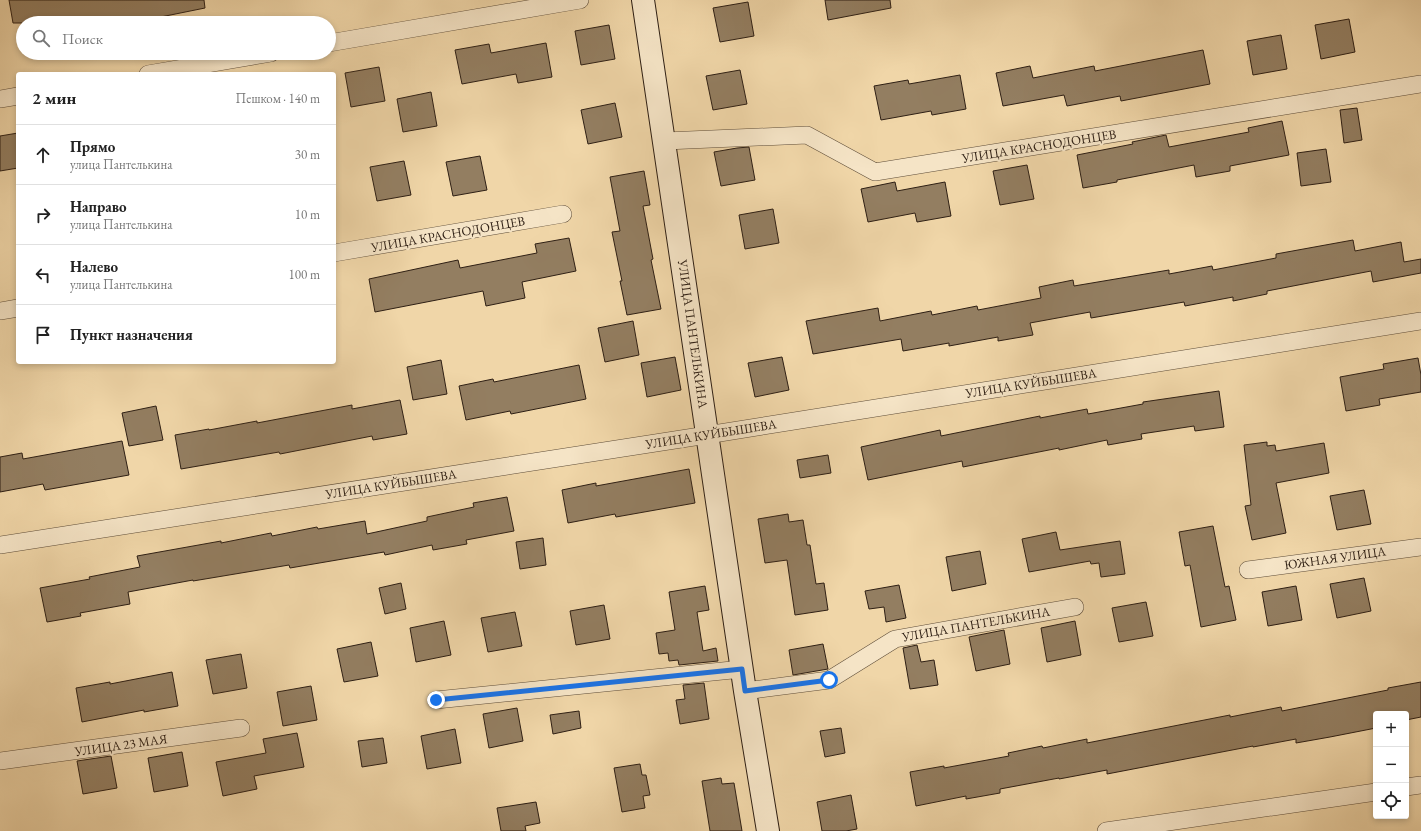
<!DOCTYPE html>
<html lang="ru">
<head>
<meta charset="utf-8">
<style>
	body { margin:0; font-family:"EB Garamond",serif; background:#f6f6f6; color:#222 }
	.controls { position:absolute; right:12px; bottom:12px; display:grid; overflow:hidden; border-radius:4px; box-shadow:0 2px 6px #0003 }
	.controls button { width:36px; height:36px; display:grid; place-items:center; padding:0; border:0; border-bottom:1px solid #e0e0e0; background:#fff; color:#222; font:20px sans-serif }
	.stop { position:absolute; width:12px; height:12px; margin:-9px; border:3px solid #1a73e8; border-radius:50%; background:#fff }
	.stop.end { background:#1a73e8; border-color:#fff; box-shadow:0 1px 4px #0008 }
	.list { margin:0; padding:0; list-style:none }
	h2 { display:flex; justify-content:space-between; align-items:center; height:52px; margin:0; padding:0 16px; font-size:17px }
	h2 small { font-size:13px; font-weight:400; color:#767676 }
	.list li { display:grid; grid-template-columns:26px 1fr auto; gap:12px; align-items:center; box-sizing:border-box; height:60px; padding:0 16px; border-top:1px solid #e0e0e0 }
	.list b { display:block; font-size:15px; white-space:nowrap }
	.list p { margin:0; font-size:13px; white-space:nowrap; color:#767676 }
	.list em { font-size:13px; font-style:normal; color:#767676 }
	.icon { flex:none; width:22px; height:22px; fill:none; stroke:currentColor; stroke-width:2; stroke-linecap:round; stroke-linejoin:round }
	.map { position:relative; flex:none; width:1421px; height:831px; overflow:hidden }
	.search { position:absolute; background:#fff; box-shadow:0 2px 6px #0003; left:16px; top:16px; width:320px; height:44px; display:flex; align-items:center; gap:10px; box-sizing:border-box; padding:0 14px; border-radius:22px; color:#767676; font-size:15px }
	.panel { position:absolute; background:#fff; box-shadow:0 2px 6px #0003; left:16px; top:72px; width:320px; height:292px; border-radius:4px }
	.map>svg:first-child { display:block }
	.building { fill:#937e61; stroke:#2e1f14 }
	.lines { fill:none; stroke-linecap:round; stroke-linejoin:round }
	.minor-casing { stroke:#5e4d39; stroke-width:18 }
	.secondary-casing { stroke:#2e1f14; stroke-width:24 }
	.minor { stroke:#f5e4c6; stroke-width:17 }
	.secondary { stroke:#f5e4c6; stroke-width:22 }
	.route { stroke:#1a73e8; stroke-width:5 }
	.labels { text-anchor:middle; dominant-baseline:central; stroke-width:4; stroke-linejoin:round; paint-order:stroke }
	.street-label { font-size:13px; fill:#2e1f14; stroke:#f5e4c6 }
</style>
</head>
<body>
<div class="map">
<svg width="1421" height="831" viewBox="0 0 1421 831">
	<rect width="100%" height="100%" fill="#f0d6a8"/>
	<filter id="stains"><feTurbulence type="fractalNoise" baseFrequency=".005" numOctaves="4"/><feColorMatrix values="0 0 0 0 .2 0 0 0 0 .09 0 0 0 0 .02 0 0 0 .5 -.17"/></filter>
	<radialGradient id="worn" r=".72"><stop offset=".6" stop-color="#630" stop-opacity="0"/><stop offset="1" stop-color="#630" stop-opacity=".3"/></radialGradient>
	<!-- building -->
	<g class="building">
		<path d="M9,0h195l1,8 -74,15h-118z"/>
		<path d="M825,0h65l1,8 -63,12z"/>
		<path d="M748,2l6,34 -34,6 -7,-34z"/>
		<path d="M1349,19l6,33 -34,7 -6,-34z"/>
		<path d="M609,25l6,34 -34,6 -6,-34z"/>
		<path d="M1281,35l6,34 -34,6 -6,-34z"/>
		<path d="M546,43l6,34 -34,6 -2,-9 -54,10 -7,-34 34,-6 2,9z"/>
		<path d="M1203,50l7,34 -89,17 -1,-5 -53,10 -3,-11 -61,11 -7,-33 34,-7 3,12 61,-12 1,5z"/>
		<path d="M379,67l6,34 -34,6 -6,-34z"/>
		<path d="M740,70l7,34 -34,6 -7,-34z"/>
		<path d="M960,75l6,34 -34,6 -1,-4 -50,9 -7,-34 34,-6 1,4z"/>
		<path d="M431,92l6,34 -34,6 -6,-33z"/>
		<path d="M615,103l7,34 -34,7 -7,-34z"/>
		<path d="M1357,108l5,32 -18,3 -4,-33z"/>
		<path d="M1282,121l7,34 -59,11v5l-34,6 -2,-12 -77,15v2l-34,6 -6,-33 56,-11 -1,-2 34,-7 3,12 80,-15 -1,-4z"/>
		<path d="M18,133v35l-18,3v-35z"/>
		<path d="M749,147l6,33 -34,6 -7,-34 23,-4z"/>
		<path d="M1326,149l5,33 -30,4 -4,-33z"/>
		<path d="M480,156l7,34 -34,6 -7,-34z"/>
		<path d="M404,161l7,34 -34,6 -7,-34z"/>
		<path d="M1027,165l7,34 -34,6 -7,-34z"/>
		<path d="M644,171l6,34 -7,1 10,53 -2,1 10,49 -34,6 -7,-34h2l-10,-49 8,-1 -10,-54z"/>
		<path d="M895,182l2,9 48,-9 6,34 -34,6 -2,-9 -47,9 -7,-33z"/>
		<path d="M773,209l6,34 -34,6 -6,-34z"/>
		<path d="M569,238l7,33 -54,11 3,16 -39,8 -3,-15 -108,21 -6,-33 89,-19 2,8 77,-15 -2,-9z"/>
		<path d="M1353,240l2,11 46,-9 3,20 17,-3v14l-48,9 -2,-11 -104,20v3l-34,7v-4l-48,9 -1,-4 -93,16 -1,-6 -60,11 3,12 -35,6v-4l-49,9v-3l-46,8 -2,-12 -88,15 -7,-33 72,-13 2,13 51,-10 1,4 45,-9 1,4 63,-12 -2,-11 34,-7 1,6 95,-16v4l43,-8 1,4 63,-12v-4z"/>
		<path d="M633,321l6,34 -34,7 -7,-34z"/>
		<path d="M675,357l6,33 -34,7 -6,-34z"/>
		<path d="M782,357l7,33 -34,7 -7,-34z"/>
		<path d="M1418,358l3,17v17l-42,7 1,6 -34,6 -6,-34 44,-8 -1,-5z"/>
		<path d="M441,360l6,34 -34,6 -6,-33z"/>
		<path d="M579,365l7,34 -75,15 -1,-3 -44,9 -7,-34 34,-7 1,3z"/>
		<path d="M1219,391l5,36 -29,4 -1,-5 -53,8 1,5 -34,6 -1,-5 -48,10v-2l-96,19 -1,-6 -94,19 -7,-33 79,-17 1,6 99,-20v2l47,-9 1,5 55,-10v-2z"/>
		<path d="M400,400l7,34 -34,6 -1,-4 -92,18 -1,-2 -98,17 -6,-34 34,-6v1l48,-9v2l95,-18v4z"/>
		<path d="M156,406l7,34 -34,6 -7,-33z"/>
		<path d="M122,441l7,34 -84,15 -2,-6 -43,8v-35l22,-4 1,6z"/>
		<path d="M1267,442v4l8,-1 1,6 48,-8 5,30 -53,10 10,50 -34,7 -7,-34 6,-1 -7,-60z"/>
		<path d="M828,455l3,18 -31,5 -3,-18z"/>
		<path d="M689,469l6,34 -79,14 -1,-3 -47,9 -6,-33 34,-7v3z"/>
		<path d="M1364,490l7,34 -34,6 -7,-34z"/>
		<path d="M507,497l7,34 -48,9 1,4 -34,6 -1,-5 -47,10 -1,-3 -94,16 -1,-3 -96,16v-1l-65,12 2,12 -50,9 1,3 -34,6 -7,-34 50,-9 -1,-2 51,-10 -3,-11 84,-15v2l50,-10 1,3 45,-9 1,2 47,-8 2,13 60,-13v-4l47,-10 -1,-4z"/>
		<path d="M788,514l1,8 14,-2 4,25h3l6,39 8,-1 4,27 -33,5 -8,-55 -22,3 -7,-44z"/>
		<path d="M1213,526l12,61 4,-1 7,34 -35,7 -11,-62 -5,1 -6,-34z"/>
		<path d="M1056,532l4,18 60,-9 5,33 -24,3 -2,-14 -8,1 -1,-3 -61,11 -7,-33z"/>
		<path d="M543,538l3,27 -26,4 -4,-27z"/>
		<path d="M980,551l6,33 -34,7 -6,-34z"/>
		<path d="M1364,578l7,33 -34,7 -7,-34z"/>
		<path d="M401,583l5,26 -21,5 -6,-26z"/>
		<path d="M899,585l7,33 -20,4 -2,-15 -15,2 -4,-18z"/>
		<path d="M705,586l4,24 -12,2 6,39 13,-3 2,13 -39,4 -1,-5 -9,1 -1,-8 -9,1 -3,-21 19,-3 -6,-38z"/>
		<path d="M1296,586l6,34 -34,6 -6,-34z"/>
		<path d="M1146,602l7,34 -34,6 -7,-34z"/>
		<path d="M604,605l6,34 -34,6 -6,-34z"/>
		<path d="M515,612l7,34 -34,6 -7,-34z"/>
		<path d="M444,621l7,34 -35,7 -6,-34z"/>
		<path d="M1075,621l6,34 -34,7 -6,-34z"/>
		<path d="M1004,630l6,34 -34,7 -7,-34z"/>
		<path d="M371,642l7,34 -34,6 -7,-33z"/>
		<path d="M823,644l5,25 -35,6 -4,-25z"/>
		<path d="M917,645l4,17 13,-2 4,25 -28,4 -7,-41z"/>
		<path d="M241,654l6,34 -34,6 -7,-34z"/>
		<path d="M172,672l6,34 -34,6v-2l-62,12 -6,-34 34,-6v2z"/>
		<path d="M1421,682v35l-15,3v-6h-30v14l-46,9 -34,6v-4l-43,8v-1l-146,28v-4l-48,9v-1l-59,11v4l-34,6v-3l-50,10 -6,-34 34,-6v2l65,-12 -1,-3 34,-7 1,2 44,-9v4l143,-28v2l51,-10 1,4 106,-21v-2z"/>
		<path d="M704,683l5,36 -29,5 -4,-24 9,-1 -2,-14z"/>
		<path d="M311,686l6,34 -34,6 -6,-34z"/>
		<path d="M517,708l6,33 -34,7 -6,-34z"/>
		<path d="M579,711l2,17 -28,6 -3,-19z"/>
		<path d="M841,728l4,25 -20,4 -5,-26z"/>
		<path d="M455,729l6,34 -34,6 -6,-33z"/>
		<path d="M297,733l7,34 -50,9 3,13 -34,7 -7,-34 50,-9 -3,-14z"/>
		<path d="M383,738l4,25 -25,4 -4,-26z"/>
		<path d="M182,752l6,34 -34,6 -6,-34z"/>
		<path d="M111,756l6,32 -34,6 -6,-33z"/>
		<path d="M640,764l2,11h4l4,20 -7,1 2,12 -23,4 -8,-44z"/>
		<path d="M721,778l1,6 12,-1 8,48h-32l-8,-50z"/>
		<path d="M851,795l6,34 -11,2h-24l-5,-29z"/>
		<path d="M536,802l4,21 -15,3 1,5h-25l-4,-23z"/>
	</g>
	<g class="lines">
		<defs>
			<g id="minor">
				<path d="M329,43l251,-43"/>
				<path d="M148,74l123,-21"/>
				<path d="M0,99l18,-3"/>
				<path d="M665,141l142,-6 68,37 546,-88"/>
				<path d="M334,253l229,-39"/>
				<path d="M0,311l18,-3"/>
				<path d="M0,545l707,-110 714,-114"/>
				<path d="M1248,570l173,-23"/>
				<path d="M745,691l84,-11 66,-41 180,-32"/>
				<path d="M436,700l306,-31"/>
				<path d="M0,761l241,-33"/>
				<path d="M1406,787l15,-2"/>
				<path d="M1106,831l270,-39"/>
			</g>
			<path id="secondary" d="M643,0l102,691 23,140"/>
		</defs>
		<!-- minor casing -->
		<use href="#minor" class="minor-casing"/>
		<!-- secondary casing -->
		<use href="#secondary" class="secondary-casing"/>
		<!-- minor -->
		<use href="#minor" class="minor"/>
		<!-- secondary -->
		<use href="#secondary" class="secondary"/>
	</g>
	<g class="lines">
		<!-- route -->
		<path class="route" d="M436,700l306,-31 3,22 84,-11"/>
	</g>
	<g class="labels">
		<!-- street labels -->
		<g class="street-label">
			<text transform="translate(1039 146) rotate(-9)">УЛИЦА КРАСНОДОНЦЕВ</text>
			<text transform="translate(448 234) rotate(-10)">УЛИЦА КРАСНОДОНЦЕВ</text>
			<text transform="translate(693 334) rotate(82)">УЛИЦА ПАНТЕЛЬКИНА</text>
			<text transform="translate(1031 383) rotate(-9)">УЛИЦА КУЙБЫШЕВА</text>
			<text transform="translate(711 434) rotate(-9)">УЛИЦА КУЙБЫШЕВА</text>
			<text transform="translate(391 484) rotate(-9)">УЛИЦА КУЙБЫШЕВА</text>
			<text transform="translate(1335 558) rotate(-8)">ЮЖНАЯ УЛИЦА</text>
			<text transform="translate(976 624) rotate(-10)">УЛИЦА ПАНТЕЛЬКИНА</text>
			<text transform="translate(121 745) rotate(-8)">УЛИЦА 23 МАЯ</text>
		</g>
	</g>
	<rect width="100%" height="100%" filter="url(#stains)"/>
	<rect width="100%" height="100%" fill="url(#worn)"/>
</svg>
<div class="controls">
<button>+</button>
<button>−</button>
<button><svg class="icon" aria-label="locate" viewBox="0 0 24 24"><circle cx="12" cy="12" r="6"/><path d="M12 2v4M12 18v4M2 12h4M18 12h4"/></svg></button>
</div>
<div class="stop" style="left:829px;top:680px"></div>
<div class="stop end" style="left:436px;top:700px"></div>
<div class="search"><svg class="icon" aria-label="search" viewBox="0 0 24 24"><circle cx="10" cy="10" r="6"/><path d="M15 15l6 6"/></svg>Поиск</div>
<section class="panel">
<h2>2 мин<small>Пешком · 140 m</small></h2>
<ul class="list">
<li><svg class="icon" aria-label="ahead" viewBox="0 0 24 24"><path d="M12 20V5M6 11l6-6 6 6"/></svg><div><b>Прямо</b><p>улица Пантелькина</p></div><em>30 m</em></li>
<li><svg class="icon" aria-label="right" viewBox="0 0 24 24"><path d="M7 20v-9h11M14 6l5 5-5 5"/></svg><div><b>Направо</b><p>улица Пантелькина</p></div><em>10 m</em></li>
<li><svg class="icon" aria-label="left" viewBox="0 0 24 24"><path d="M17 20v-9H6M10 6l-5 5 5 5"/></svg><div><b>Налево</b><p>улица Пантелькина</p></div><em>100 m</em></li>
<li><svg class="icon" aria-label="arrive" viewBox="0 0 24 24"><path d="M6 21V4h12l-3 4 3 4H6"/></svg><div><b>Пункт назначения</b></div></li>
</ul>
</section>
</div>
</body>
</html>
